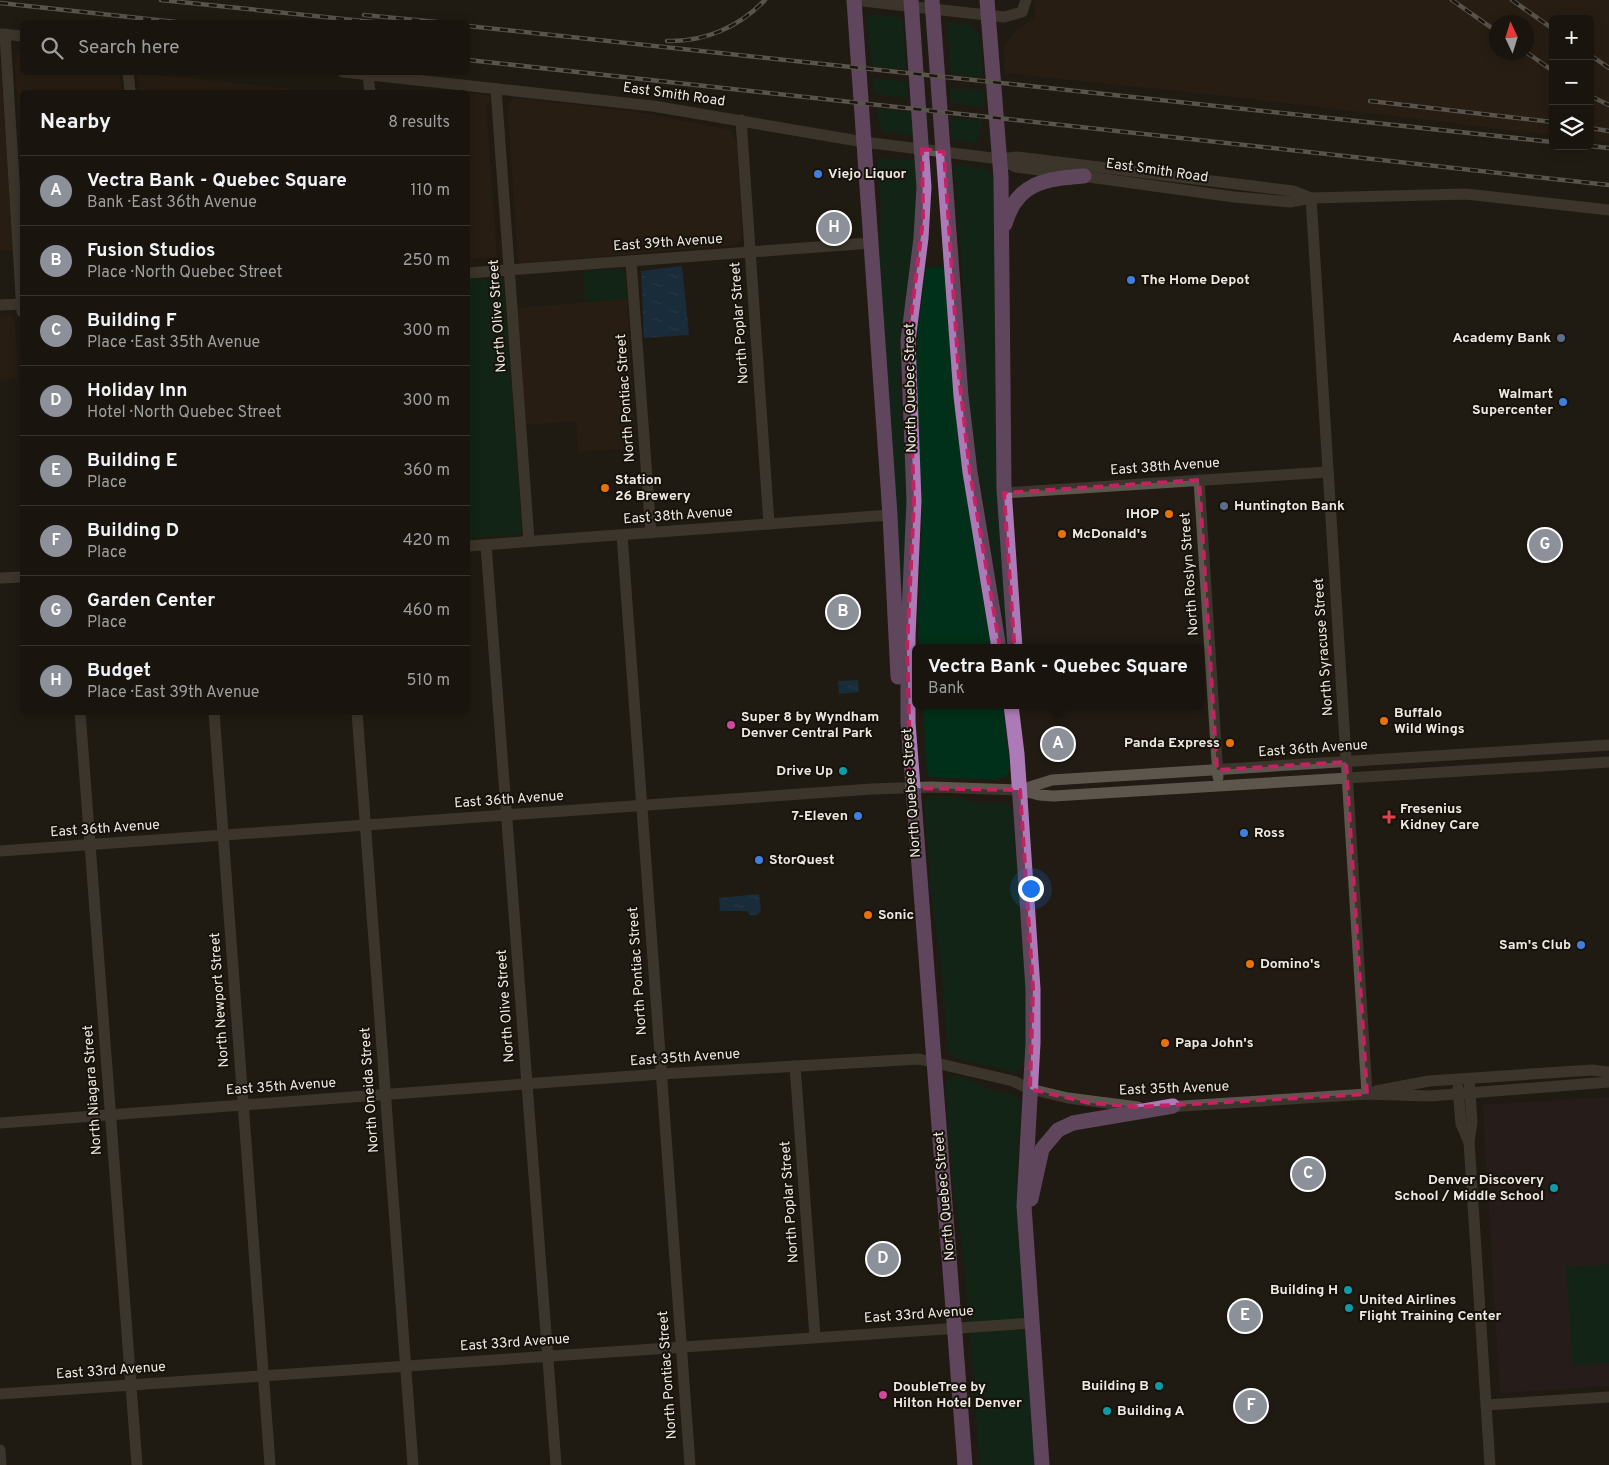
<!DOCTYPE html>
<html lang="en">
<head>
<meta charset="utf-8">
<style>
	body { margin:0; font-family:Overpass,sans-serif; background:#26211c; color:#f1f3f6 }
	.controls { position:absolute; right:15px; top:15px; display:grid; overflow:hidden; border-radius:8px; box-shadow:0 2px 12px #0003 }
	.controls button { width:45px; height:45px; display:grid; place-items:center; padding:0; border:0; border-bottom:1px solid #37332e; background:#19140e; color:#f1f3f6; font:25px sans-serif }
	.compass { position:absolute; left:1489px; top:15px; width:45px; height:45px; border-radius:50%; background:#19140e; box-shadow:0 2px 12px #0003; rotate:356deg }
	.you { position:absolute; left:1030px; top:888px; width:18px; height:18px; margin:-12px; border:4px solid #fff; border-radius:50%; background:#1a73e8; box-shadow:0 0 0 8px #1a73e833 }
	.badge { display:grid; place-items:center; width:32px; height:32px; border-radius:50%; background:#8c9099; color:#fff; font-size:16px; font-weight:700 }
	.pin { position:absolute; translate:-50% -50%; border:2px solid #fff; box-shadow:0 1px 5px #0006 }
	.popup { position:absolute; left:912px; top:644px; width:292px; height:65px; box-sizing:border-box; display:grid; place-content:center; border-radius:8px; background:#19140e; filter:drop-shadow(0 1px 4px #0005); font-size:16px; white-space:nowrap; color:#9f9e9e }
	.popup b { font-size:19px; color:#f1f3f6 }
	.popup::after { content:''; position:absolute; left:50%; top:100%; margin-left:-10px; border:10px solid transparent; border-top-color:#19140e }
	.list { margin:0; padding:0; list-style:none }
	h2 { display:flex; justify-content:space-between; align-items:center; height:65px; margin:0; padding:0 20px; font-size:21px }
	h2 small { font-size:16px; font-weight:400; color:#9f9e9e }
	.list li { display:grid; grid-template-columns:32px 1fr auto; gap:15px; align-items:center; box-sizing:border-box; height:70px; padding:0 20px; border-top:1px solid #37332e }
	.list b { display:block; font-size:19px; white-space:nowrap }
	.list p { margin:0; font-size:16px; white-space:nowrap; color:#9f9e9e }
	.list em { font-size:16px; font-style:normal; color:#9f9e9e }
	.icon { flex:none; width:28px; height:28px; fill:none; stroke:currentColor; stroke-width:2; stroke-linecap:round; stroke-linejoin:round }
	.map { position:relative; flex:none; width:1609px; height:1465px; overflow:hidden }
	.search { position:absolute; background:#19140e; box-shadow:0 2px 12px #0003; left:20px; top:20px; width:450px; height:55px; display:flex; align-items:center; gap:12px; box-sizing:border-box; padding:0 18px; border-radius:8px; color:#9f9e9e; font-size:19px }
	.panel { position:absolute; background:#19140e; box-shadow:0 2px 12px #0003; left:20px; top:90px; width:450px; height:625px; border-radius:8px }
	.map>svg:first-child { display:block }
	.industrial { fill:#2f1f16; fill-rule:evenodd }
	.education { fill:#2e1d25 }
	.green { fill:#003019 }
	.water { fill:url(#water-ripples) }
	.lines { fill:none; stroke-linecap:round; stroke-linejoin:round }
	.minor { stroke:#5d564d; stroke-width:11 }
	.major { stroke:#ac7bb7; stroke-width:15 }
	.rail-casing { stroke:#9b9790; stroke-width:4.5 }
	.rail { stroke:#17120a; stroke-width:2.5; stroke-dasharray:8; stroke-linecap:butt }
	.marked { fill:none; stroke:#c42262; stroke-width:4; stroke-dasharray:10 6; stroke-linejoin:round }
	.shop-dot { fill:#3f7fe0; stroke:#17120a; stroke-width:2 }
	.service-dot { fill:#5c6f8a; stroke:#17120a; stroke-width:2 }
	.food-dot { fill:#e8710a; stroke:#17120a; stroke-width:2 }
	.hotel-dot { fill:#d1479c; stroke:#17120a; stroke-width:2 }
	.culture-dot { fill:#0f9aa8; stroke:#17120a; stroke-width:2 }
	.health-dot { fill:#e0444e; stroke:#17120a; stroke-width:2 }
	.labels { text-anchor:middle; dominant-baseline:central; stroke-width:4; stroke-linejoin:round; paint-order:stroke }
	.street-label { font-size:14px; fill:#ece8e3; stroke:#17120a }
	.poi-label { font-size:14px; font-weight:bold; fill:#ece8e3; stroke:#17120a; text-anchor:start }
</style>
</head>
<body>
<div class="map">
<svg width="1609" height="1465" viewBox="0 0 1609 1465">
	<defs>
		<pattern id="water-ripples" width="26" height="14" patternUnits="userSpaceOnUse" patternTransform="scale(1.25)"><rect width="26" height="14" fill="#104169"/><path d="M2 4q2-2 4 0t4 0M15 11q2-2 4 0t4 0" fill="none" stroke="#335c7e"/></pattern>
	</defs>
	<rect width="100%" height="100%" fill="#211b13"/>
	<!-- industrial -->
	<g class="industrial">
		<path d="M1034,0h575v142l-19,-3v-120h-37v116l-318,-38 -230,-24 -1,-28 13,-15 18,-12zM1526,22v30h-30v-30z"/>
		<path d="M22,50v22l98,1 2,19h-100v96l-7,-124 2,-10z"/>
		<path d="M0,55l13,195 -13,1z"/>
		<path d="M137,73l70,7 106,12h-173z"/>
		<path d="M468,93l20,2 4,4 -6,6 11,152 -29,2z"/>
		<path d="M514,98l116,13 101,19 6,13 5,90 -2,9 -4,3 -214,18 -4,-2 -10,-149 1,-9z"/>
		<path d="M627,299l9,161 -12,1 -1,-12 -45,3 -2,-31 -51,4 -8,-117z"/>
		<path d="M0,315l13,1 2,5 3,57 -18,2z"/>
	</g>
	<!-- education -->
	<path class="education" d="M1609,1097v289l-109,7 -17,-288z"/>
	<!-- green -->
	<g class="green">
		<path d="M872,14l30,4 4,51 -34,-3 -5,-47z"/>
		<path d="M947,22l24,3 8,9 4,43 -32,-3z"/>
		<path d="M873,78l34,4 1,16 -33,-4z"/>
		<path d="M950,88l33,2 1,17 -33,-4z"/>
		<path d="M877,108l36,5 1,22 -30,-3 -4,-4z"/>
		<path d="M949,117l33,4 -4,20 -5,2 -22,-3z"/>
		<path d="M882,158l35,3v51l-16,127 -1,43 7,115 -5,108 -23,-358 2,-39 -4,-47z"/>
		<path d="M953,165l33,4 8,8v119l18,349h-5l-38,-238 -7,-145z"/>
		<path d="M945,266l22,229 26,153h-74l-1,-31 4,-102 -6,-145 2,-44 8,-58z"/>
		<path d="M615,269h5l5,5 2,25 -42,3 -2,-31z"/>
		<path d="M503,278l19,256 -54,4v-258z"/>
		<path d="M923,705h80l7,64 -3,7 -13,4 -64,-3 -3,-6z"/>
		<path d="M951,796l26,7h29l7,6 12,170v82l-1,5 -10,6 -61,-15 -5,-7 -7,-90 -9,-55 -8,-102 5,-6z"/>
		<path d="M951,1076h7l35,15 20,4 8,7 -5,72 1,53 7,87 -4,5 -47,3 -4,-4 -6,-70 -10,-59 -7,-101v-5z"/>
		<path d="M1609,1265v98l-36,3 -7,-99z"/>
		<path d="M1020,1329l5,6 10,130h-55l-10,-132z"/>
	</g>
	<!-- water -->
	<g class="water">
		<path d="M682,266l7,69 -45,3 -3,-67z"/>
		<path d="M858,680l1,12 -20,2 -1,-13z"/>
		<path d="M759,894l2,17 -4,4h-7l-3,-4h-27l-1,-13z"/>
	</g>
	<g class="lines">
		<!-- minor -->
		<g class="minor">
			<path d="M854,0l150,17 18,-5 4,-12"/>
			<path d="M0,34l22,2"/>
			<path d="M5,34l17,278"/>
			<path d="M128,72l2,20"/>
			<path d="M343,72l310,34 211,36 136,17 17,-2 276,34 18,7"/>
			<path d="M368,75l2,17"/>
			<path d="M496,89l33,452"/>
			<path d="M741,120l28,404"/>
			<path d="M1000,159l16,8 218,30 56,5 21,-4 155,-4 143,16"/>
			<path d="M1311,198l56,896"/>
			<path d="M631,261l20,272"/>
			<path d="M468,273l403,-30"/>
			<path d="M0,305l22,-1"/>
			<path d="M1199,480l19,297"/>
			<path d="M1004,493l324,-21"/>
			<path d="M622,535l68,930"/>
			<path d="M486,545l70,920"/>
			<path d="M468,546l422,-31"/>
			<path d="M0,578l22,-1"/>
			<path d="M80,712l57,753"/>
			<path d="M214,712l56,753"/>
			<path d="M357,712l56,753"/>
			<path d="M1020,790l32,-10 557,-35"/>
			<path d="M0,851l872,-62 60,-2 88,3 19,5 15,1 555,-34"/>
			<path d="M795,1066l20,270"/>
			<path d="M1469,1079l3,43 -3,20 21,323"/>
			<path d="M1458,1088l3,36 8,18"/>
			<path d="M1376,1091l53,-10 163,-11 17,2"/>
			<path d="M1167,1107l200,-13 63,2 179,-14"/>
			<path d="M0,1123l661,-49 258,-15 94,22 17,8 38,9 70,9"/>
			<path d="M0,1394l1032,-71"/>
			<path d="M1486,1405l123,-8"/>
			<path d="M0,1450l1,15"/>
		</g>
		<!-- major -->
		<g class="major">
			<path d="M854,0l36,515 8,162"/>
			<path d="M911,0l13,187 -3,51 -13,103 6,160 -6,135v86l57,743"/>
			<path d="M932,0l29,396 9,76 29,176"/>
			<path d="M987,0l14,177 3,312 11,159"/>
			<path d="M1005,224c12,-43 42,-45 79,-48"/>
			<path d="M1011,705l6,49 16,235v54l-9,163 18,259"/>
			<path d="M1031,1199l11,-50 16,-19 15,-7 100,-17"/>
		</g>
		<defs>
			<g id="rail">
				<path d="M161,0l212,22"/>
				<path d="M1452,0l44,31"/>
				<path d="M1512,0l41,29"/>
				<path d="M0,3l176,19"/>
				<path d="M364,15l73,7"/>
				<path d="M468,26l1085,116"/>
				<path d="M667,41c38,1 72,-14 98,-41"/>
				<path d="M1526,52l27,19"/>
				<path d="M1590,55l19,13"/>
				<path d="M468,60l1141,125"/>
				<path d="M1590,96l19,9"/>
				<path d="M1370,101l183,21"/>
				<path d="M1590,128l19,3"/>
				<path d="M1590,146l19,2"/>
			</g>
		</defs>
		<!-- rail casing -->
		<use href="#rail" class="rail-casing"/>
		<!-- rail -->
		<use href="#rail" class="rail"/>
	</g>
	<!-- marked area -->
	<path d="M0 0H1609V1465H0ZM922,149l22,3 15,224 11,96 32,187 13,-2 -11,-164 195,-13 18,290 129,-8 21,332 -229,13 -48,-4 -60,-14 3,-100 -13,-199 -109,-2 -4,-138 7,-149 -6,-160 15,-121z" fill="#211b13" fill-opacity=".55" fill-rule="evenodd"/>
	<path class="marked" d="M922,149l22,3 15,224 11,96 32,187 13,-2 -11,-164 195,-13 18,290 129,-8 21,332 -229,13 -48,-4 -60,-14 3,-100 -13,-199 -109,-2 -4,-138 7,-149 -6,-160 15,-121z"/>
	<!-- markers -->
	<g class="shop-dot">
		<circle cx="818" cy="174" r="5"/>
		<circle cx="1131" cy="280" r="5"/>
		<circle cx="1563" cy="402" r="5"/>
		<circle cx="858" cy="816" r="5"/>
		<circle cx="1244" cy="833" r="5"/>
		<circle cx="759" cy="860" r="5"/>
		<circle cx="1581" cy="945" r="5"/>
	</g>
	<g class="service-dot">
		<circle cx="1561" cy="338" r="5"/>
		<circle cx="1224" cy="506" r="5"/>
	</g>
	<g class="food-dot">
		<circle cx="605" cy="488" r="5"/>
		<circle cx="1169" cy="514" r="5"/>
		<circle cx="1062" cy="534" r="5"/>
		<circle cx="1384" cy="721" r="5"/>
		<circle cx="1230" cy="743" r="5"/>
		<circle cx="868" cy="915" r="5"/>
		<circle cx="1250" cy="964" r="5"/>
		<circle cx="1165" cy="1043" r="5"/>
	</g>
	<g class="hotel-dot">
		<circle cx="731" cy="725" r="5"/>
		<circle cx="883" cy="1395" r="5"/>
	</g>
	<g class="culture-dot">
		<circle cx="843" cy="771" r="5"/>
		<circle cx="1554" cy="1188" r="5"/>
		<circle cx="1348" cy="1290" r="5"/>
		<circle cx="1349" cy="1308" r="5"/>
		<circle cx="1159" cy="1386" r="5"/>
		<circle cx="1107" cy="1411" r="5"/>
	</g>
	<path class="health-dot" d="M1386.5 809.5h5v5h5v5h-5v5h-5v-5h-5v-5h5z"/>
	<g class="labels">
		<!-- street labels -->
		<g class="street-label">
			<text transform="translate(674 95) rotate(8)">East Smith Road</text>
			<text transform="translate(1157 171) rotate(8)">East Smith Road</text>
			<text transform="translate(668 243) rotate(-4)">East 39th Avenue</text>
			<text transform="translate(498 316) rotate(-94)">North Olive Street</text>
			<text transform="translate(740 323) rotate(-94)">North Poplar Street</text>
			<text transform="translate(911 388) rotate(-91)">North Quebec Street</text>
			<text transform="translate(626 398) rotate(-94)">North Pontiac Street</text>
			<text transform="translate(1165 467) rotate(-4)">East 38th Avenue</text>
			<text transform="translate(678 516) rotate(-4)">East 38th Avenue</text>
			<text transform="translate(1190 574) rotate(-94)">North Roslyn Street</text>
			<text transform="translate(1324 647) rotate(-94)">North Syracuse Street</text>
			<text transform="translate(1313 749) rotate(-4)">East 36th Avenue</text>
			<text transform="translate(912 793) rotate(-94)">North Quebec Street</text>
			<text transform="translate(509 800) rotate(-4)">East 36th Avenue</text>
			<text transform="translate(105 829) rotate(-4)">East 36th Avenue</text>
			<text transform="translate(638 971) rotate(-94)">North Pontiac Street</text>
			<text transform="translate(220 1000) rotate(-94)">North Newport Street</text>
			<text transform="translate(506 1006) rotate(-94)">North Olive Street</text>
			<text transform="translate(685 1058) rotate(-4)">East 35th Avenue</text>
			<text transform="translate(281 1087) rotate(-4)">East 35th Avenue</text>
			<text transform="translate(1174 1089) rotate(-2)">East 35th Avenue</text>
			<text transform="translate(93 1090) rotate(-94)">North Niagara Street</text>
			<text transform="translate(370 1090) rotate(-94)">North Oneida Street</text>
			<text transform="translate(945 1196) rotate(-95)">North Quebec Street</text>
			<text transform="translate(790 1202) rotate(-94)">North Poplar Street</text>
			<text transform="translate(919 1315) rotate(-4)">East 33rd Avenue</text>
			<text transform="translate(515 1343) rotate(-4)">East 33rd Avenue</text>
			<text transform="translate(111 1371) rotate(-4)">East 33rd Avenue</text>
			<text transform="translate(668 1375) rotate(-94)">North Pontiac Street</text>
		</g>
		<!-- poi labels -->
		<g class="poi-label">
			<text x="828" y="174">Viejo Liquor</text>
			<text x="1141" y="280">The Home Depot</text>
			<text x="1551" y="338" text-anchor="end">Academy Bank</text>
			<text x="1553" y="394" text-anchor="end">Walmart<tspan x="1553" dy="16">Supercenter</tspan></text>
			<text x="615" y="480">Station<tspan x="615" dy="16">26 Brewery</tspan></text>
			<text x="1234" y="506">Huntington Bank</text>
			<text x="1159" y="514" text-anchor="end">IHOP</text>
			<text x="1072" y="534">McDonald's</text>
			<text x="1394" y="713">Buffalo<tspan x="1394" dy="16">Wild Wings</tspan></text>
			<text x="741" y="717">Super 8 by Wyndham<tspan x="741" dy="16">Denver Central Park</tspan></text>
			<text x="1220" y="743" text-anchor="end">Panda Express</text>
			<text x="833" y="771" text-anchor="end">Drive Up</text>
			<text x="1400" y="809">Fresenius<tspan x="1400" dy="16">Kidney Care</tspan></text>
			<text x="848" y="816" text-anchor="end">7-Eleven</text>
			<text x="1254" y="833">Ross</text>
			<text x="769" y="860">StorQuest</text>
			<text x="878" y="915">Sonic</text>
			<text x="1571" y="945" text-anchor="end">Sam's Club</text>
			<text x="1260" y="964">Domino's</text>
			<text x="1175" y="1043">Papa John's</text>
			<text x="1544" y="1180" text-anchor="end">Denver Discovery<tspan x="1544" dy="16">School / Middle School</tspan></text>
			<text x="1338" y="1290" text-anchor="end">Building H</text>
			<text x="1359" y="1300">United Airlines<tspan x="1359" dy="16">Flight Training Center</tspan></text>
			<text x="1149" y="1386" text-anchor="end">Building B</text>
			<text x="893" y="1387">DoubleTree by<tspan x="893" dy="16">Hilton Hotel Denver</tspan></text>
			<text x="1117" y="1411">Building A</text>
		</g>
	</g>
</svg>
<div class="controls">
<button>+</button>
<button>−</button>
<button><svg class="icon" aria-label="layers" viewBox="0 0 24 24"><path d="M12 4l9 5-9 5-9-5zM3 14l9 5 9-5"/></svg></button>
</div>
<svg class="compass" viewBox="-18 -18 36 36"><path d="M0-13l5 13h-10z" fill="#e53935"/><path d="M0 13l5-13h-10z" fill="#9f9e9e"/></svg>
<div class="you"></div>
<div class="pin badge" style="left:1058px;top:744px">A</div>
<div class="popup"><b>Vectra Bank - Quebec Square</b>Bank</div>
<div class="pin badge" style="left:843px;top:612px">B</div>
<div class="pin badge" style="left:1308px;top:1174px">C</div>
<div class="pin badge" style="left:883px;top:1259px">D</div>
<div class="pin badge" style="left:1245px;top:1316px">E</div>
<div class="pin badge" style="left:1251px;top:1406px">F</div>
<div class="pin badge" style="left:1545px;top:545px">G</div>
<div class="pin badge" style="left:834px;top:228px">H</div>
<div class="search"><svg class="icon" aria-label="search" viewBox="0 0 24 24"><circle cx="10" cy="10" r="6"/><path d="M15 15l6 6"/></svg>Search here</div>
<section class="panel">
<h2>Nearby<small>8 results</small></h2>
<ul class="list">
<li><span class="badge">A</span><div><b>Vectra Bank - Quebec Square</b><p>Bank · East 36th Avenue</p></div><em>110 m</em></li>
<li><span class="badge">B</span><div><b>Fusion Studios</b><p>Place · North Quebec Street</p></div><em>250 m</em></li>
<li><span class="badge">C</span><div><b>Building F</b><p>Place · East 35th Avenue</p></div><em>300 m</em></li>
<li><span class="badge">D</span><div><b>Holiday Inn</b><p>Hotel · North Quebec Street</p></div><em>300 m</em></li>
<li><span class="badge">E</span><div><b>Building E</b><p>Place</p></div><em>360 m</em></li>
<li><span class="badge">F</span><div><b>Building D</b><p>Place</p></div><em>420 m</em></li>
<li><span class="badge">G</span><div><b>Garden Center</b><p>Place</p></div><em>460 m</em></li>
<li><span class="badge">H</span><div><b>Budget</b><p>Place · East 39th Avenue</p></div><em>510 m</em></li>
</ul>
</section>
</div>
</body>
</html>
